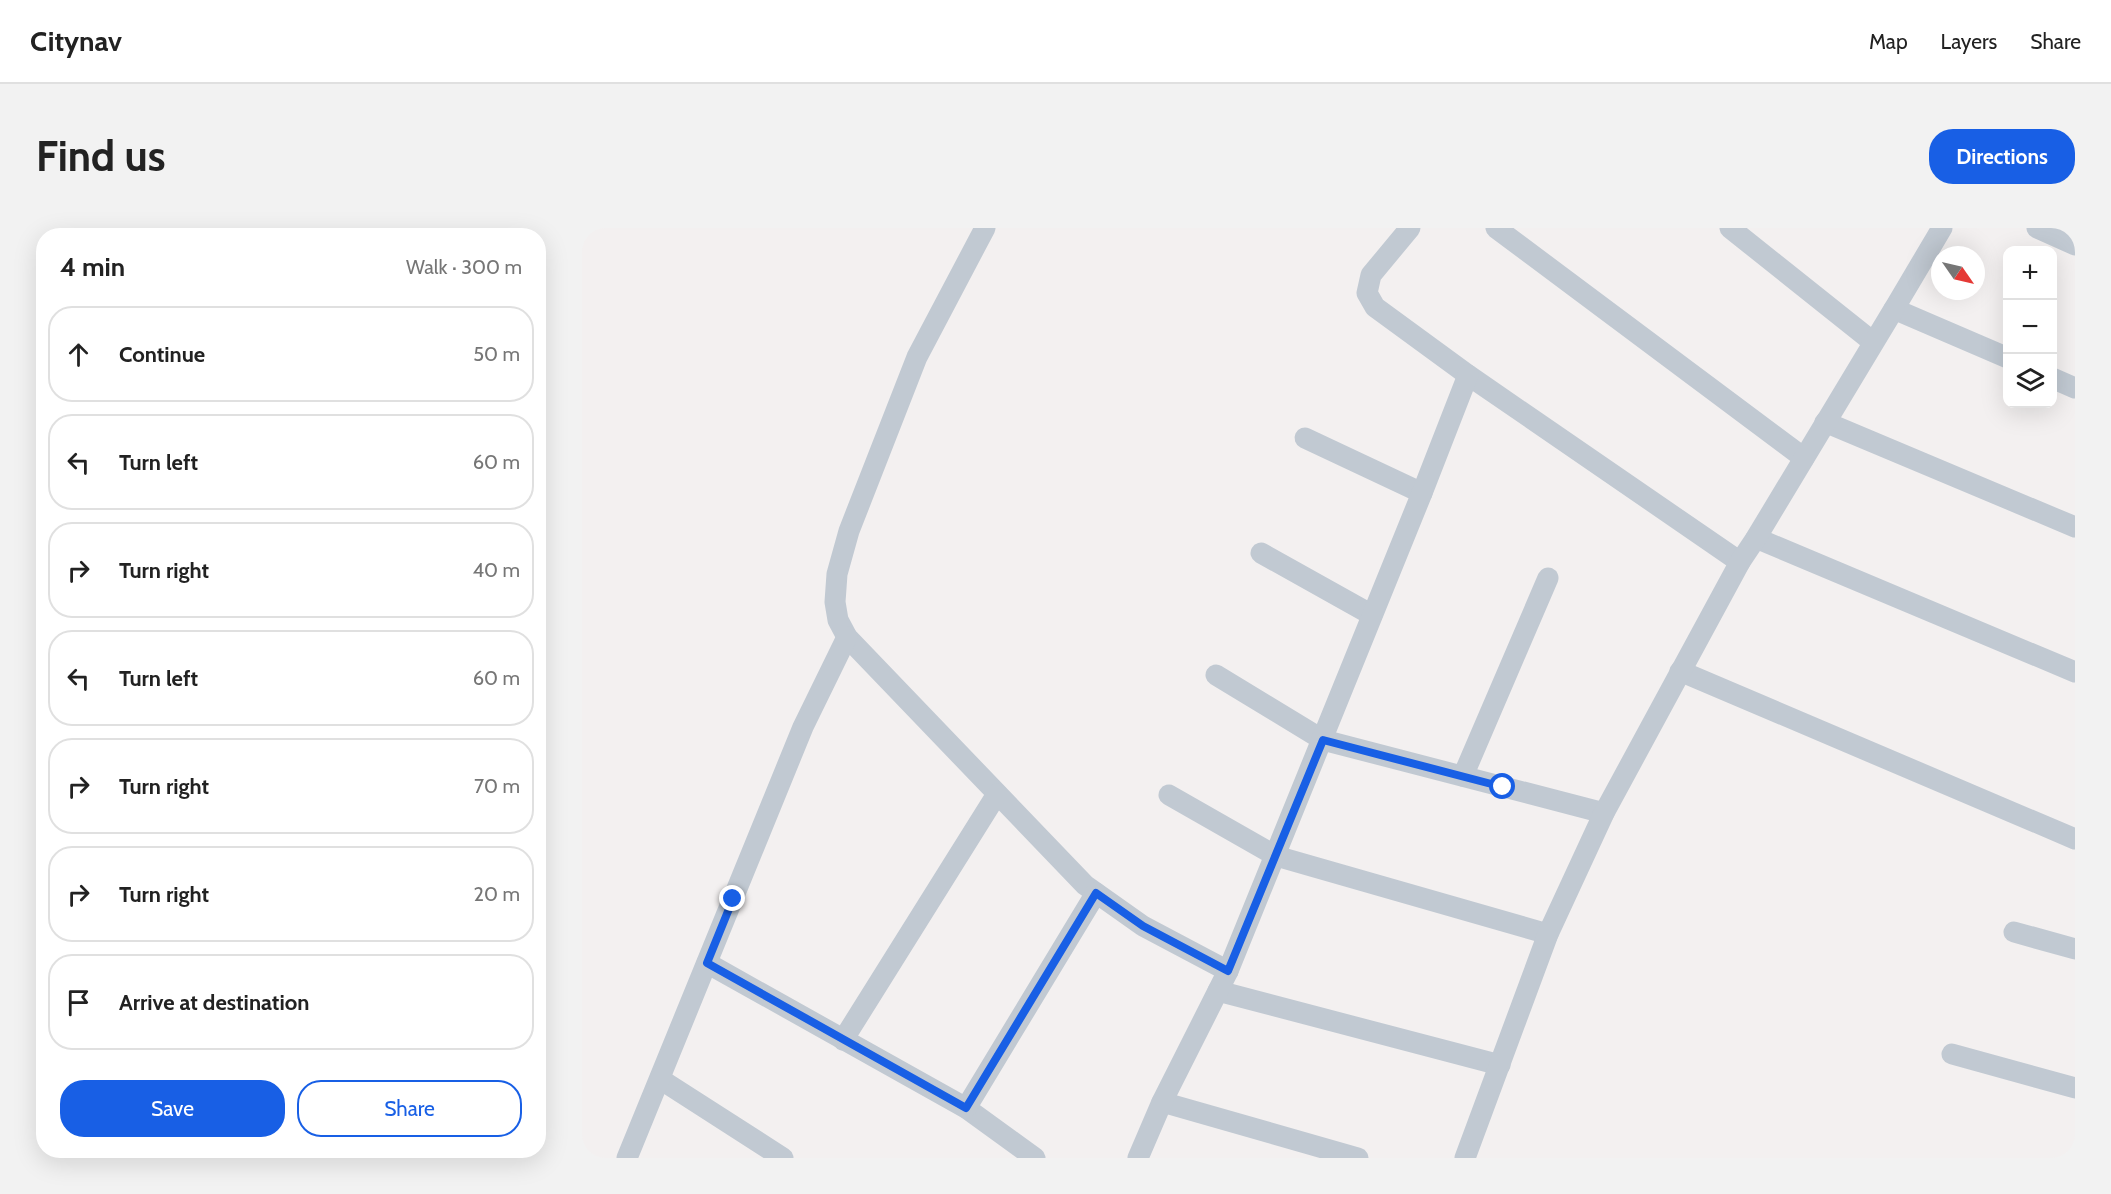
<!DOCTYPE html>
<html lang="en">
<head>
<meta charset="utf-8">
<style>
	body { margin:0; font-family:Cabin,sans-serif; background:#f2f2f2; color:#222 }
	.controls { position:absolute; right:18px; top:18px; display:grid; overflow:hidden; border-radius:12px; box-shadow:0 6px 24px #0002 }
	.controls button { width:54px; height:54px; display:grid; place-items:center; padding:0; border:0; border-bottom:2px solid #e0e0e0; background:#fff; color:#222; font:30px sans-serif }
	.compass { position:absolute; left:1349px; top:18px; width:54px; height:54px; border-radius:50%; background:#fff; box-shadow:0 6px 24px #0002; rotate:124deg }
	.stop { position:absolute; width:18px; height:18px; margin:-14px; border:4px solid #185fe5; border-radius:50%; background:#fff }
	.stop.end { background:#185fe5; border-color:#fff; box-shadow:0 2px 6px #0008 }
	.list { margin:0; padding:0; list-style:none }
	h2 { display:flex; justify-content:space-between; align-items:center; height:78px; margin:0; padding:0 24px; font-size:26px }
	h2 small { font-size:20px; font-weight:400; color:#767676 }
	.list li { display:grid; grid-template-columns:39px 1fr auto; gap:18px; align-items:center; box-sizing:border-box; height:96px; margin:0 12px 12px; padding:0 12px; border:2px solid #e0e0e0; border-radius:24px }
	.list b { display:block; font-size:22px; white-space:nowrap }
	.list em { font-size:20px; font-style:normal; color:#767676 }
	.actions { display:flex; gap:12px; padding:18px 24px }
	.actions a { flex:1; padding:14px 0; border:2px solid #185fe5; border-radius:24px; text-align:center; font-size:21px; color:#185fe5 }
	.actions .main { background:#185fe5; color:#fff }
	.icon { flex:none; width:33px; height:33px; fill:none; stroke:currentColor; stroke-width:2; stroke-linecap:round; stroke-linejoin:round }
	.map { position:relative; flex:none; width:1493px; height:930px; overflow:hidden; border-radius:24px }
	header { display:flex; align-items:center; gap:36px; box-sizing:border-box; height:84px; padding:0 30px; background:#fff; border-bottom:2px solid #e0e0e0 }
	header strong { font-size:28px }
	nav { display:flex; gap:33px; margin-inline-start:auto; font-size:21px }
	.intro { display:flex; align-items:center; justify-content:space-between; box-sizing:border-box; height:144px; padding:0 36px }
	h1 { margin:0; font-size:42px }
	.button { padding:15px 27px; border-radius:24px; background:#185fe5; color:#fff; font-size:21px; font-weight:700 }
	main { display:flex; gap:36px; padding:0 36px }
	aside { flex:1; background:#fff; border-radius:24px; box-shadow:0 6px 24px #0002 }
	.map>svg:first-child { display:block }
	.lines { fill:none; stroke-linecap:round; stroke-linejoin:round }
	.minor { stroke:#c1c9d2; stroke-width:21 }
	.route { stroke:#185fe5; stroke-width:8 }
</style>
</head>
<body>
<header>
<strong>Citynav</strong>
<nav><a>Map</a><a>Layers</a><a>Share</a></nav>
</header>
<div class="intro"><h1>Find us</h1><a class="button">Directions</a></div>
<main>
<aside>
<h2>4 min<small>Walk · 300 m</small></h2>
<ul class="list">
<li><svg class="icon" aria-label="ahead" viewBox="0 0 24 24"><path d="M12 20V5M6 11l6-6 6 6"/></svg><div><b>Continue</b></div><em>50 m</em></li>
<li><svg class="icon" aria-label="left" viewBox="0 0 24 24"><path d="M17 20v-9H6M10 6l-5 5 5 5"/></svg><div><b>Turn left</b></div><em>60 m</em></li>
<li><svg class="icon" aria-label="right" viewBox="0 0 24 24"><path d="M7 20v-9h11M14 6l5 5-5 5"/></svg><div><b>Turn right</b></div><em>40 m</em></li>
<li><svg class="icon" aria-label="left" viewBox="0 0 24 24"><path d="M17 20v-9H6M10 6l-5 5 5 5"/></svg><div><b>Turn left</b></div><em>60 m</em></li>
<li><svg class="icon" aria-label="right" viewBox="0 0 24 24"><path d="M7 20v-9h11M14 6l5 5-5 5"/></svg><div><b>Turn right</b></div><em>70 m</em></li>
<li><svg class="icon" aria-label="right" viewBox="0 0 24 24"><path d="M7 20v-9h11M14 6l5 5-5 5"/></svg><div><b>Turn right</b></div><em>20 m</em></li>
<li><svg class="icon" aria-label="arrive" viewBox="0 0 24 24"><path d="M6 21V4h12l-3 4 3 4H6"/></svg><div><b>Arrive at destination</b></div></li>
</ul>
<div class="actions"><a class="main">Save</a><a>Share</a></div>
</aside>
<div class="map">
<svg width="1493" height="930" viewBox="0 0 1493 930">
	<rect width="100%" height="100%" fill="#f3f0f0"/>
	<g class="lines">
		<!-- minor -->
		<g class="minor">
			<path d="M403,0l-68,129 -68,174 -12,43 -2,28 3,18 9,17 238,248 58,41 85,45"/>
			<path d="M828,0l-39,47 -4,18 8,14 93,68 272,187"/>
			<path d="M914,0l308,230"/>
			<path d="M1148,0l143,114"/>
			<path d="M1360,0l-48,81 114,49"/>
			<path d="M1455,0l38,17"/>
			<path d="M1470,150l23,10"/>
			<path d="M1243,194l250,105"/>
			<path d="M723,210l117,55"/>
			<path d="M1174,310l319,134"/>
			<path d="M679,325l111,62"/>
			<path d="M1098,443l395,168"/>
			<path d="M634,447l107,65 281,73"/>
			<path d="M881,548l85,-198"/>
			<path d="M587,567l107,61 272,78"/>
			<path d="M1432,704l61,17"/>
			<path d="M125,735l259,145 69,50"/>
			<path d="M636,763l282,74"/>
			<path d="M261,812l154,-246"/>
			<path d="M1370,826l123,34"/>
			<path d="M78,851l123,79"/>
			<path d="M580,874l196,56"/>
			<path d="M384,880l130,-215"/>
			<path d="M45,930l176,-431 44,-90"/>
			<path d="M556,930l24,-56 66,-131 194,-478 46,-118"/>
			<path d="M883,930l83,-224 56,-121 136,-251 16,-24 138,-229"/>
		</g>
	</g>
	<g class="lines">
		<!-- route -->
		<path class="route" d="M151,671l-26,64 259,145 130,-215 47,33 85,45 95,-231 180,47"/>
	</g>
</svg>
<div class="controls">
<button>+</button>
<button>−</button>
<button><svg class="icon" aria-label="layers" viewBox="0 0 24 24"><path d="M12 4l9 5-9 5-9-5zM3 14l9 5 9-5"/></svg></button>
</div>
<svg class="compass" viewBox="-18 -18 36 36"><path d="M0-13l5 13h-10z" fill="#e53935"/><path d="M0 13l5-13h-10z" fill="#767676"/></svg>
<div class="stop" style="left:921px;top:559px"></div>
<div class="stop end" style="left:151px;top:671px"></div>
</div>
</main>
</body>
</html>
